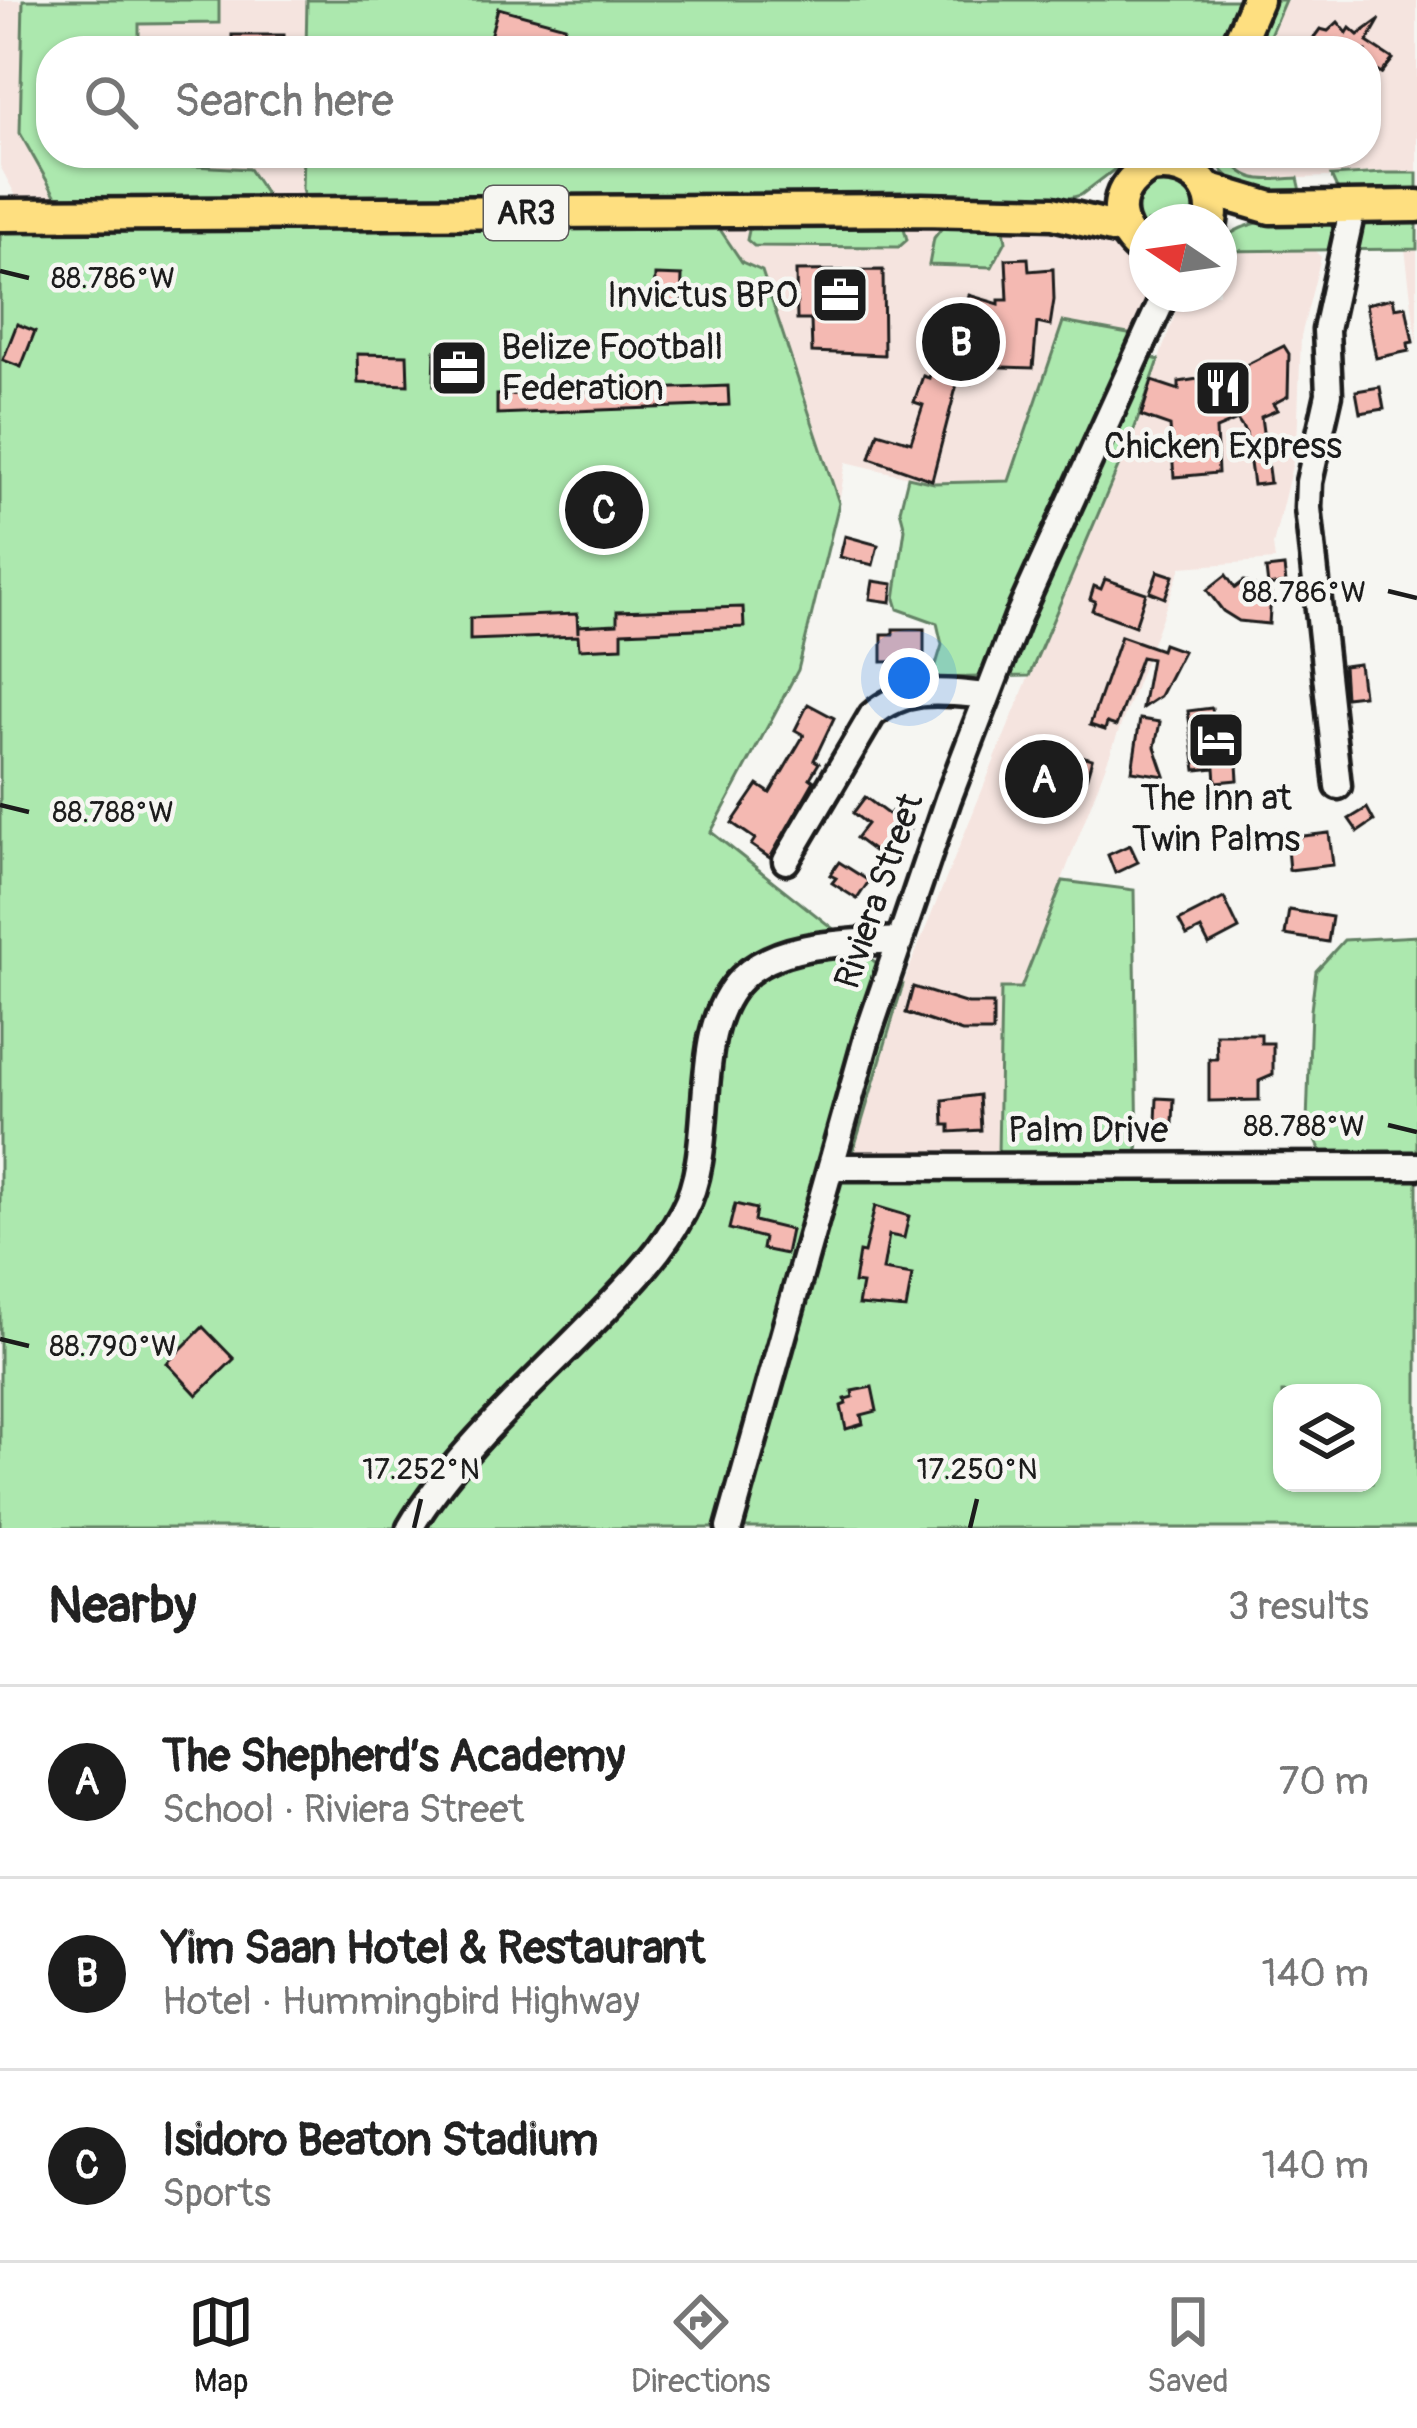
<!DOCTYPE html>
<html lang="en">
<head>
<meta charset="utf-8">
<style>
	body { margin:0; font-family:Pangolin,sans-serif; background:#f2f2f2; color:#222 }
	.controls { position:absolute; right:36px; bottom:36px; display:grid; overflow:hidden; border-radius:24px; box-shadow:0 3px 9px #0004 }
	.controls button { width:108px; height:108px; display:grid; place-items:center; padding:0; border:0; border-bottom:3px solid #e0e0e0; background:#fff; color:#222; font:60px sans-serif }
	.compass { position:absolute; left:1129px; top:204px; width:108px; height:108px; border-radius:50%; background:#fff; box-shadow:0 3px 9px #0004; rotate:283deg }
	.you { position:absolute; left:909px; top:678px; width:42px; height:42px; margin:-30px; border:9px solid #fff; border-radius:50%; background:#1a73e8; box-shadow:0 0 0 18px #1a73e833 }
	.badge { display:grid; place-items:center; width:78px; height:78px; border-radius:50%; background:#1c1c1c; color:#fff; font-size:39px; font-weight:700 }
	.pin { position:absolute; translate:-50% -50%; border:6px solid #fff; box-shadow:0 3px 12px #0006 }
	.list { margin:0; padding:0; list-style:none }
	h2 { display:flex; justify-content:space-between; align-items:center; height:156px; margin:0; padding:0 48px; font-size:51px }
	h2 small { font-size:39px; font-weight:400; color:#767676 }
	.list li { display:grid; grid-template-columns:78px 1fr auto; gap:36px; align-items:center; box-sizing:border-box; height:192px; padding:0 48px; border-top:3px solid #e0e0e0 }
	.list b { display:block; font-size:45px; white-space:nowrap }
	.list p { margin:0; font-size:39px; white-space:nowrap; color:#767676 }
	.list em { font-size:39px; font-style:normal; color:#767676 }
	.icon { flex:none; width:66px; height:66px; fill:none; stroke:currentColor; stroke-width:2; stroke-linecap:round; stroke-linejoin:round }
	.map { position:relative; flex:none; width:1417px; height:1528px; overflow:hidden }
	.search { position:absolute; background:#fff; box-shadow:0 3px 9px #0004; left:36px; right:36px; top:36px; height:132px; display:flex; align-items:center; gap:30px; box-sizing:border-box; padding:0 42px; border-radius:48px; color:#767676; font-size:45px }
	.sheet { height:732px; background:#fff }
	nav { display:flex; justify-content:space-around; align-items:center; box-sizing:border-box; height:168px; border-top:3px solid #e0e0e0; background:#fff; font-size:33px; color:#767676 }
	nav a { display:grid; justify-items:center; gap:6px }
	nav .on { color:#1c1c1c }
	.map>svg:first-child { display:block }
	.built { fill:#f5e4df }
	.green { fill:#ace8ae; stroke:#648265; stroke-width:3; fill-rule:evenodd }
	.building { fill:#f4b9b2; stroke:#1c1c1c; stroke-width:3 }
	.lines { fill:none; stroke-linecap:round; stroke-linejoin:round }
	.minor-casing { stroke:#1c1c1c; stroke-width:33 }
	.major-casing { stroke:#1c1c1c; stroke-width:39 }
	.minor { stroke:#f6f6f2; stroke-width:24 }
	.major { stroke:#fedf80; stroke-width:30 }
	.ticks { fill:none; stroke:#1c1c1c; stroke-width:4.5 }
	.labels { text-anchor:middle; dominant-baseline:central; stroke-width:9; stroke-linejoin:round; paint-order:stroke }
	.shield { fill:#f6f6f2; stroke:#5d5d5c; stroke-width:3 }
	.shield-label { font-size:33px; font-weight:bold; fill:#1c1c1c }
	.poi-label { font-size:36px; fill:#1c1c1c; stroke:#f6f6f2 }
	.street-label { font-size:36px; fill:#1c1c1c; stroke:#f6f6f2 }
	.ticks-label { font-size:30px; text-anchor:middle; fill:#1c1c1c; stroke:#f6f6f2; stroke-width:9; stroke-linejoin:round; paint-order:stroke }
</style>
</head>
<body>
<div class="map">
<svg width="1417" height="1528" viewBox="0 0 1417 1528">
	<rect width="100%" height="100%" fill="#f6f6f2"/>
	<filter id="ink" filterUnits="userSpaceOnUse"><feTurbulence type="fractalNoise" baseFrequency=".00833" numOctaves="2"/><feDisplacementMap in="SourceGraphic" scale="24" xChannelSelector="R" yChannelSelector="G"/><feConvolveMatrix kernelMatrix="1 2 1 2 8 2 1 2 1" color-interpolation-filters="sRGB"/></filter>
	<g filter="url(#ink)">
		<!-- built -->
		<g class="built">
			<path d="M0,0h23l-3,133 40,71h-48l3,-10 -15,-28z"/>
			<path d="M219,0h88l-1,51h-167v-27l79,-1z"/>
			<path d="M1285,0h132v173l-162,7 -20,-12 -8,-15h139v-102h-103z"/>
			<path d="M139,153h164l-1,36 4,15h-47l6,-11 -2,-8 -14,-16 -110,-6z"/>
			<path d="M716,222l226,3 -8,13 -4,27 61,2 12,-43 40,2 63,13 41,37v18l4,1 -12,41 -76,-14 -54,159 -75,2 -88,-21 -7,41 -77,-232 -20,-9z"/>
			<path d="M1405,249h12v97z"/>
			<path d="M1219,251h96l6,6 -20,79 -4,109 -24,100 2,15 -94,7 -160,421h-20l-3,167h-147l52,-171 172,-421 59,-133 48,-136h37z"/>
		</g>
		<!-- green -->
		<g class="green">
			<path d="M23,0h196v23l-80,1v27h-88v102h88v10l110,6 16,24 -6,11h-199l-40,-71z"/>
			<path d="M307,0h950l-27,51h-924z"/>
			<path d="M1267,0h18l-22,51h-17z"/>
			<path d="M303,153h833l-55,42 -22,6 -753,3 -4,-15z"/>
			<path d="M1212,153h15c16,32 39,27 71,25l3,13c-33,14 -77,-5 -89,-38z"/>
			<path d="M1384,173h33v21l-60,1 -20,-6 -6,-13z"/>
			<path d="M1169,177c20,12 30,20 25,45h-47v16l-11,-11 -3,-30 14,-15z"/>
			<path d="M1417,219v30l-198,2v-8c15,-14 28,-18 47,-22z"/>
			<path d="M751,221l152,3 4,16 -8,7 -145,-1 -7,-6z"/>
			<path d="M715,222l27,40 20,9 77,232 -41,167 -87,162 192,152 -51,171h146l3,-167h20l42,-107 71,9 4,264 184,-1 -15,-31 4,-112 5,-39 28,-31 73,-4v592h-1417v-1303zM1282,1393h90v90h-90z"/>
			<path d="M1003,224l3,17 -14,26 -63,-2 5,-27 10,-13z"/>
			<path d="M1063,322l76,14 -7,22 18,5 2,-5 7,2 -25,70 -105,246 -97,2 10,-33 -5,-22 -39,-14 -3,-10 10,-70 -5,-19 8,-33 26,6 75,-2z"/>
		</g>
		<!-- building -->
		<g class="building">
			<path d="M498,8l67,18 -6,25h-73z"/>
			<path d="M1380,19l-13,23 26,17 -12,15 -15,-11v-12h-62l16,-22 8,2 10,-9 9,11 3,-5 8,7z"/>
			<rect x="232" y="35" width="52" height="16"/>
			<path d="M1028,258l1,13 24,-2 1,31 -4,26 -13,-3 -4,45 -57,-2 -5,17 -13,-3 -26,100 -62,-22 8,-26 33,10 12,-37 -9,-3 9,-26 6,2 22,-78 15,4 3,-9 30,9v-4h9l-2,-41z"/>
			<path d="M883,270l1,85 -72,-3 -1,-32h-14l-1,-49z"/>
			<path d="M655,275l27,1 -1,32 -27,-1z"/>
			<path d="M1393,298l2,10 11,-2 7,36 -5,1 1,8 -33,7 -10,-54z"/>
			<path d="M17,324l18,7 -14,36 -18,-7z"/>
			<path d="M1284,346l5,8 -1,42 -15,8 4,6 -16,7 9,66 -17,2 -7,-52 -9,-13 -21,9 2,44 -44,4 -4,-51 -29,-10 11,-35 27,9v-8l19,-3 2,9z"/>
			<path d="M435,351l49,1 -1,34 -49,-1z"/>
			<path d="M357,354l50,1 1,30 -50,-2z"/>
			<path d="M728,386l1,19 -232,9v-19z"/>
			<path d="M1380,387l4,22 -24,4 -4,-22z"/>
			<path d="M845,536l33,9 -5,20 -33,-8z"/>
			<path d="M1284,567l2,16 -18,3 -2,-17z"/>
			<path d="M1158,571l15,5 -8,22 -15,-6z"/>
			<path d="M1226,575l9,13 9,-7 27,13 -2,30 -30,-3 -16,-10 -16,-21z"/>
			<path d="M1105,579l41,14 -11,33 -43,-16 3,-9 -5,-2 4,-13 7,3z"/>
			<path d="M873,581l20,3 -2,18 -21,-3z"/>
			<path d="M743,607l1,20 -122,5v15l-43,2 -1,-13 -108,4v-22l107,-4 1,19v-7l39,-2v-13z"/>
			<path d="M893,629h31v32l-42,1v-28h11z"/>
			<path d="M1121,636l40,14 2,-6 20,7 -23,45 -18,12 9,-49 -10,-2 -25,69 -9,-3 -2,7 -15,-5z"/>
			<path d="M1359,664l4,31 -18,2 -2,-31z"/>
			<path d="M808,704l26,14 -20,42 5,3 -9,15 4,3 -44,77 -19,-13 4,-6 -23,-16 26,-38 12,8 34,-58 -9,-5z"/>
			<path d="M1212,708l1,7 17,-2 2,19h7l2,16 -5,1 2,31 -22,2 -1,-14 -19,2 -8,-59z"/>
			<path d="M1140,719l20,3 -5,25 10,29 -33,-5z"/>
			<path d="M1074,754l18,5 -7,24 -18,-5z"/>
			<path d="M865,797l24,18 4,-5 17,19 -23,32 -31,-23 11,-14 -14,-11z"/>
			<path d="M1367,808l7,13 -16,11 -9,-13z"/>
			<path d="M1329,833l4,32 -44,5 -3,-32z"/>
			<path d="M1130,845l8,17 -23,11 -7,-18z"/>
			<path d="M839,862l30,19 -12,18 -25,-16 4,-5 -6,-3z"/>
			<path d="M1224,898l15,31 -30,16 -8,-16 -14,7 -8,-15z"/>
			<path d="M1289,910l43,7 -4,25 -43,-7z"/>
			<path d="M913,987l55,17h25v28h-31l-56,-19z"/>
			<path d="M1216,1034h45v9h12v32l-14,6v19l-50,1v-42h8z"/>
			<path d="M979,1095l2,35 -31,2v-7h-6l-1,-25z"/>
			<path d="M1157,1098l17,1 -1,24h-17z"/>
			<path d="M735,1204l21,5 -2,12 37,9 -5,24 -24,-5 2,-11 -35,-9z"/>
			<path d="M875,1206l34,10 -5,22 -15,-3 -6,35 29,5 -6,34 -48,-4 4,-21 -8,-1 5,-31 5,1z"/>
			<path d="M203,1327l31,32 -37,36 -30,-32z"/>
			<path d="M872,1387l5,24 -16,4 2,9 -17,5 -5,-23 5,-2 -1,-5 8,-2 -1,-6z"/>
		</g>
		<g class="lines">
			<defs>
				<g id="minor">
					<path d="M1338,786l-30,-278 1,-26 20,-88 -3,-64 27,-124"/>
					<path d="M786,861l86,-146c34,-30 72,-23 115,-19"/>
					<path d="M831,1167l586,-1"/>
					<path d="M410,1528c45,-77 131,-151 194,-217 29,-30 59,-61 79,-99 37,-67 4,-181 59,-234 38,-37 108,-35 157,-38"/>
					<path d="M729,1528l139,-494 80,-235 70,-182 147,-323"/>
				</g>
				<g id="major">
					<path d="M1235,51l22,-51"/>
					<path d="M1151,167c36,-6 67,16 60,55"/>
					<path d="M1207,189l64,19 146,-2"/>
					<path d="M0,215l922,-5 131,3 71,17"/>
					<path d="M1147,253c-24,-14 -37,-45 -18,-69 10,-13 28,-21 41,-31"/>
				</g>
			</defs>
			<!-- minor casing -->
			<use href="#minor" class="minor-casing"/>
			<!-- major casing -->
			<use href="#major" class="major-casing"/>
			<!-- minor -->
			<use href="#minor" class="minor"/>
			<!-- major -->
			<use href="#major" class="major"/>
		</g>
	</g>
	<!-- ticks -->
	<path class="ticks" d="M0,271l29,7M1388,591l29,7M0,805l29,7M1388,1125l29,7M0,1339l29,7M414,1528l7,-29M970,1528l7,-29"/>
	<!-- icons -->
	<defs>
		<symbol id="office-square" viewBox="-11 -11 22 22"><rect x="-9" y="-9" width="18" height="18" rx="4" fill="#1c1c1c" stroke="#f6f6f2"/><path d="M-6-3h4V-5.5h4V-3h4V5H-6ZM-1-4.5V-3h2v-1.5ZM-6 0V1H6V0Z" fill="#fff"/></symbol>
		<symbol id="restaurant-square" viewBox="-11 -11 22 22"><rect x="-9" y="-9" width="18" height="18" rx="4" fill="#1c1c1c" stroke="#f6f6f2"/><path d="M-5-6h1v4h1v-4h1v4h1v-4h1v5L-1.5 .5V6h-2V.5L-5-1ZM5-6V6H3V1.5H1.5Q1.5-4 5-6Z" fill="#fff"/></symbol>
		<symbol id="hotel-square" viewBox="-11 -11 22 22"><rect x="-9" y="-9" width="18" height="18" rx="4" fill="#1c1c1c" stroke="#f6f6f2"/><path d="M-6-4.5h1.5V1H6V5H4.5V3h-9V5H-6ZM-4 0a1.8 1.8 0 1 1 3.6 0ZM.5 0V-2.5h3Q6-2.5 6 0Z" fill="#fff"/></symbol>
	</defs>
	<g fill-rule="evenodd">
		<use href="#office-square" x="807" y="262" width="66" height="66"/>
		<use href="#office-square" x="426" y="335" width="66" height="66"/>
		<use href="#restaurant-square" x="1190" y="355" width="66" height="66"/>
		<use href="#hotel-square" x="1183" y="707" width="66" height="66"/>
	</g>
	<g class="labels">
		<!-- shield labels -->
		<rect class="shield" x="484" y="186" width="84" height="54" rx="9"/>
		<g class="shield-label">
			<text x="526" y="213">AR3</text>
		</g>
		<!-- poi labels -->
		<g class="poi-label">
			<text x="798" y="295" text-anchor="end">Invictus BPO</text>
			<text x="501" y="347" text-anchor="start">Belize Football<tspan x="501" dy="41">Federation</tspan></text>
			<text x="1223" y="446">Chicken Express</text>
			<text x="1216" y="798">The Inn at<tspan x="1216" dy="41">Twin Palms</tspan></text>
		</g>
		<!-- street labels -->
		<g class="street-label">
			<text transform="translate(879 891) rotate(-71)">Riviera Street</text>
			<text x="1088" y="1130">Palm Drive</text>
		</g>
	</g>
	<g class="ticks-label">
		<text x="113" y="288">88.786°W</text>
		<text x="1304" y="602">88.786°W</text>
		<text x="113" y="822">88.788°W</text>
		<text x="1304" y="1136">88.788°W</text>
		<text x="113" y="1356">88.790°W</text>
		<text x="421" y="1479">17.252°N</text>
		<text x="977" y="1479">17.250°N</text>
	</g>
</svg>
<div class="controls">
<button><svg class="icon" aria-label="layers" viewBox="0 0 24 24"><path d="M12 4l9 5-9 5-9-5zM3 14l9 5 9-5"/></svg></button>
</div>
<svg class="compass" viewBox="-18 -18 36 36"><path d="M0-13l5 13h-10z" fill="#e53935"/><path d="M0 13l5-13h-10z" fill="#767676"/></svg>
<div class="you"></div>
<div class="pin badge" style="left:1044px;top:779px">A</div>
<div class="pin badge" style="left:961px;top:342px">B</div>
<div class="pin badge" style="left:604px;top:510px">C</div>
<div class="search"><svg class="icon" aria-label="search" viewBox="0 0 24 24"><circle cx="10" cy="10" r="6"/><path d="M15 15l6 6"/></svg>Search here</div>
</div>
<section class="sheet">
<h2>Nearby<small>3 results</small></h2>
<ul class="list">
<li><span class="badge">A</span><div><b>The Shepherd’s Academy</b><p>School · Riviera Street</p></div><em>70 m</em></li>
<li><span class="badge">B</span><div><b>Yim Saan Hotel &amp; Restaurant</b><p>Hotel · Hummingbird Highway</p></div><em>140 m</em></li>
<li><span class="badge">C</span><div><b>Isidoro Beaton Stadium</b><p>Sports</p></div><em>140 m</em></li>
</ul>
</section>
<nav>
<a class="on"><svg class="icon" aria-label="map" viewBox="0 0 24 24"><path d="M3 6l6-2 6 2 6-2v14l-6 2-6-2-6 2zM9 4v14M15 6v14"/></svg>Map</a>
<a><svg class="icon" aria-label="directions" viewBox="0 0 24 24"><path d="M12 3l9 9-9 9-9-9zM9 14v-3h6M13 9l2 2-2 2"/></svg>Directions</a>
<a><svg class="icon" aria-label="saved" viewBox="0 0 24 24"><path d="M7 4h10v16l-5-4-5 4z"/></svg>Saved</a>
</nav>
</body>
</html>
